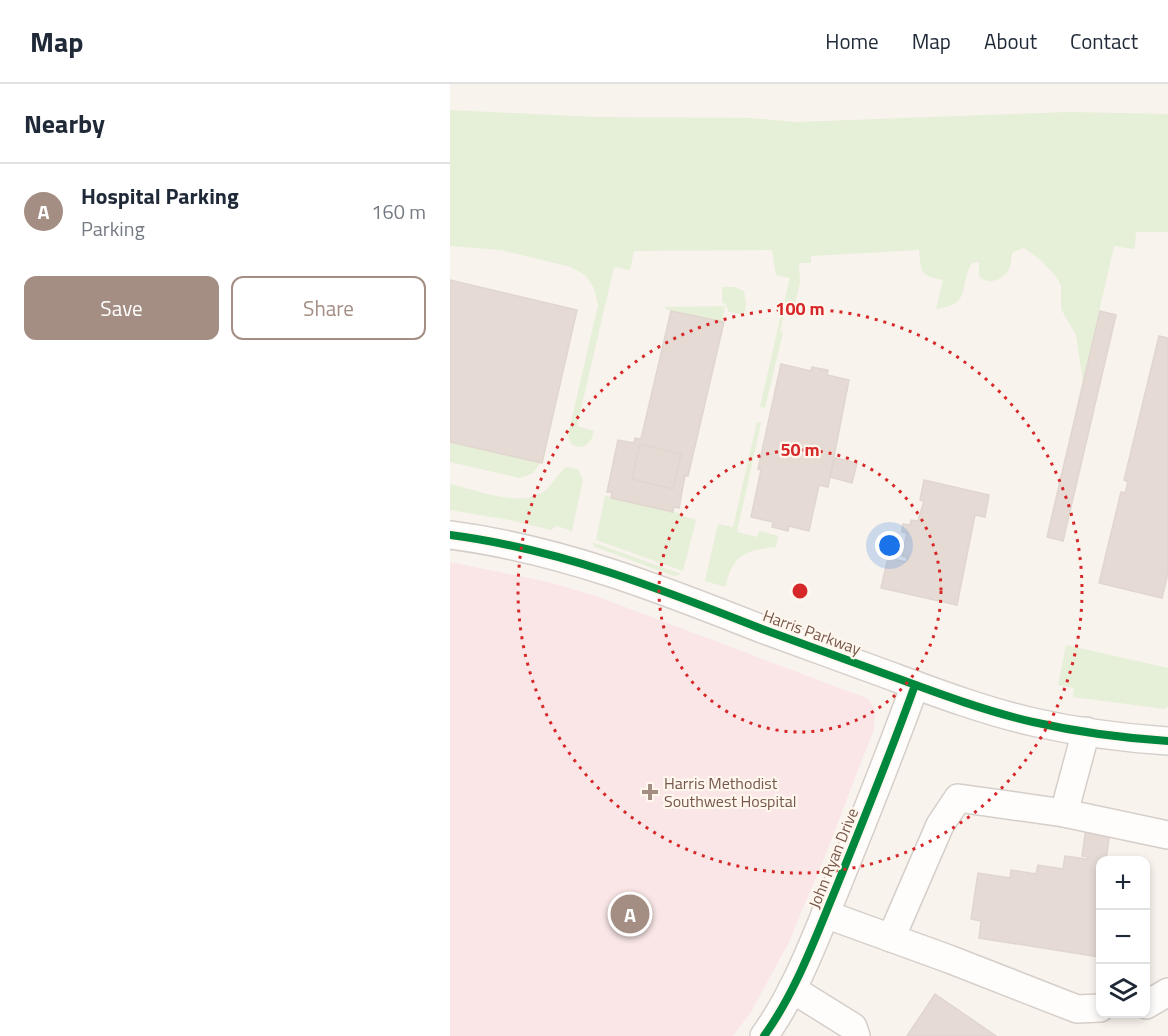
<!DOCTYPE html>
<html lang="en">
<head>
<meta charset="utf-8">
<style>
	body { margin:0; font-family:"Titillium Web",sans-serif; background:#f2f2f3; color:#1f2937 }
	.controls { position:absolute; right:18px; bottom:18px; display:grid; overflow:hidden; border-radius:12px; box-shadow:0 3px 9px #0003 }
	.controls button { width:54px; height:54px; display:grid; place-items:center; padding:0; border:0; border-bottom:2px solid #e0e1e3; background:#fff; color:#1f2937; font:30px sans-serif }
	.you { position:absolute; left:440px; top:462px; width:21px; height:21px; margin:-15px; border:4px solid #fff; border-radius:50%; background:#1a73e8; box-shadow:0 0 0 9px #1a73e833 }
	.badge { display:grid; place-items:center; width:39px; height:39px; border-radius:50%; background:#a48e84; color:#fff; font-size:20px; font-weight:700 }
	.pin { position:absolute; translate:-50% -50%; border:3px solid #fff; box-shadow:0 2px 6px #0006 }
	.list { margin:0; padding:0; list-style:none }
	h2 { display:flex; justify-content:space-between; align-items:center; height:78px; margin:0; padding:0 24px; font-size:26px }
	h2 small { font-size:20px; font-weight:400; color:#747a83 }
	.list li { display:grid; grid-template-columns:39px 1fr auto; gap:18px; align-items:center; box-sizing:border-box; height:96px; padding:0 24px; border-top:2px solid #e0e1e3 }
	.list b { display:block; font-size:22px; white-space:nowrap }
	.list p { margin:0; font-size:20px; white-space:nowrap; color:#747a83 }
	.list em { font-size:20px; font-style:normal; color:#747a83 }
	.actions { display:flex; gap:12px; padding:18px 24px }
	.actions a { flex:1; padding:14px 0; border:2px solid #a48e84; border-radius:12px; text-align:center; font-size:21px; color:#a48e84 }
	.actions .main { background:#a48e84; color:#fff }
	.icon { flex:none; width:33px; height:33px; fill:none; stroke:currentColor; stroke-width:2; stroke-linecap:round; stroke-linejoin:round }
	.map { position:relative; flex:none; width:718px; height:952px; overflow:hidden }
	header { display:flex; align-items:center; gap:36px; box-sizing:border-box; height:84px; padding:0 30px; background:#fff; border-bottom:2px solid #e0e1e3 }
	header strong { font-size:28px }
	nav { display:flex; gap:33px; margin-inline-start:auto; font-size:21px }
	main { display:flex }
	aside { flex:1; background:#fff }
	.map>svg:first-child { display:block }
	.medical { fill:#fae6e6 }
	.green { fill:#e6efd7 }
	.building { fill:#e5dbd4; stroke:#e1d5cf; stroke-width:1.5 }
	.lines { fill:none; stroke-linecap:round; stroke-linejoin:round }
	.minor-casing { stroke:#d6cec9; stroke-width:30 }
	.minor { stroke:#fefdfc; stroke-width:27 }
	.cycleway-casing { stroke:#fff7ee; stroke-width:11 }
	.cycleway { stroke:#00873e; stroke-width:8 }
	.ring { fill:none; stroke:#d62828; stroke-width:3; stroke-dasharray:3 6 }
	.poi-dot { fill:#a48e84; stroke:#fff7ee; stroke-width:2 }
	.labels { text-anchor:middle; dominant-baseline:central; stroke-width:4.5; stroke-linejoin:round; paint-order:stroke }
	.street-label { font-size:16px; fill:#77574b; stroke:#fff7ee }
	.poi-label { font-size:16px; fill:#77574b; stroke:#fff7ee; text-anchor:start }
	.centre { fill:#d62828; stroke:#fff7ee; stroke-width:3 }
	.ring-label { font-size:18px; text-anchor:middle; font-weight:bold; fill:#d62828; stroke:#fff7ee; stroke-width:4.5; stroke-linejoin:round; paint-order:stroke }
</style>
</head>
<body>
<header>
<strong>Map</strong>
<nav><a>Home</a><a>Map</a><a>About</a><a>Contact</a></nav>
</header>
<main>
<aside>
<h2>Nearby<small></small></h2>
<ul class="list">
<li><span class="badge">A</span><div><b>Hospital Parking</b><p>Parking</p></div><em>160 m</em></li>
</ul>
<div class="actions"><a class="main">Save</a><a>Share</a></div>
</aside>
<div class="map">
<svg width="718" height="952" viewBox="0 0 718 952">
	<rect width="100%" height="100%" fill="#f8f3ed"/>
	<!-- medical -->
	<path class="medical" d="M0,478l98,20 45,13 276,104 6,12 -1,18 -49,127 -37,88 -37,68 -18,24h-283z"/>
	<!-- green -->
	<g class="green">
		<path d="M0,26l145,7 156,1 46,4 271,-10 100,2v118h-32l-1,15 -2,2 -19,-3 -31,136 -7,-47 -15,-26v-24l-4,-7 -15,-17 -18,-13 -11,4c-3,6 -1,13 -5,19 -7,10 -20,14 -29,5v-14l-7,1c-14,24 1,41 -36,46l7,-29c-23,-4 -22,-8 -24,-30l-108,6v7h-12l1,19 -7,31 -11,-2 8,-33 -14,-3 -4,-25 -138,1 -4,19 -16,-3 -37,159 17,5c-3,13 -10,20 -23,13l-3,-9 30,-130 -4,-17 -9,-13 -14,-8 -70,-17 -51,-4z"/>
		<path d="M272,203h13l9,4 2,12 -2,12 -15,-3 -3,-7 -4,-3z"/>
		<path d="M275,222l-3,16 -57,-13v-2z"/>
		<path d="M331,230l3,1 -4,16 3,1 -18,76 -5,-1z"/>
		<path d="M307,338l4,1 -24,109 20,5 2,-6 19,5 -2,11c-29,3 -45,8 -50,40l-21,-6 13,-57 15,3z"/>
		<path d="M0,358l90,21 -7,10 -13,5 -70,-16z"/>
		<path d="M116,383l12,2 5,11 -11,51 -15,-5 -6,4 -41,-10 -60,-10v-26c27,6 69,24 93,8 10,-7 14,-18 23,-25z"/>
		<path d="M155,412l74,17v2l17,5 -13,51 -87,-31z"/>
		<path d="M142,458l89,32 -7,2 -79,-29z"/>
		<path d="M616,561l102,23v38l-3,3 -92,-12 1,-9 -16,-3z"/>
	</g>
	<!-- building -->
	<g class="building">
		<path d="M0,196l127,30 -35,153 -92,-21z"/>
		<path d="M221,227l53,11 -36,154 -3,-1 -6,33 -5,-1 -1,5 -62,-14 1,-6h-5l11,-52 16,3 1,-5 6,1z"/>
		<path d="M650,227l16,4 -53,226 -16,-4z"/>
		<path d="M709,252l9,2v235l-6,25 -63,-15 22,-91 4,1 3,-11 -4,-2z"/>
		<path d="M331,280l30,7 1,-4 16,3 -1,5 22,5 -21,107 -9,-2 -10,46 -20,-5 -1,5 -16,-4 1,-5 -22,-5 10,-47 -3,-1z"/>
		<path d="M190,360l41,10 -8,35 -41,-10z"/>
		<path d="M385,374l22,5 -5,20 -22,-6z"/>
		<path d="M474,396l65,15 -4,22 -10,-2 -18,90 -76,-17 7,-30 18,4 1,-5 -5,-1 5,-23 -5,-1 1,-8 7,1 1,-5 7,1 6,-20 -4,-1z"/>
		<path d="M636,744l24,4 -4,28 -6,-1 -1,3 1,95 -121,-19 2,-17 -10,-2 7,-46 32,5 1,-8 25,4 2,-9 25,4 2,-13 22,3 1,-2 -6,-1z"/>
		<path d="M485,910l61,42h-89z"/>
	</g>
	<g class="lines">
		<defs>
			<g id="minor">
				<path d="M0,451c109,14 211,54 312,94 43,16 86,31 129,47 46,17 94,35 142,46 44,10 90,16 135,19"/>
				<path d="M614,729l104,22"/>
				<path d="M375,830l124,45 128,50 23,-1"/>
				<path d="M441,854l49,-113 18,-27 106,15 22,-82"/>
				<path d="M342,905l61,38 3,9"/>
				<path d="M696,921l22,-13"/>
				<path d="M314,952c31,-43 50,-95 70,-143 28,-69 56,-138 81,-208"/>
			</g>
		</defs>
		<!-- minor casing -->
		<use href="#minor" class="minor-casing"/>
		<!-- minor -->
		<use href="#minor" class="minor"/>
		<defs>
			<g id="cycleway">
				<path d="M0,451c109,14 211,54 312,94 43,16 86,31 129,47 46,17 94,35 142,46 44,10 90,16 135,19"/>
				<path d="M314,952c31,-43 50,-95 70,-143 28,-69 56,-138 81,-208"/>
			</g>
		</defs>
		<!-- cycleway casing -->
		<use href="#cycleway" class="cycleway-casing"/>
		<!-- cycleway -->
		<use href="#cycleway" class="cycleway"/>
	</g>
	<!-- distance rings -->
	<g class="ring">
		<circle cx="350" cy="507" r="141"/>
		<circle cx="350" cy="507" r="282"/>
	</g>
	<!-- markers -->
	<path class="poi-dot" d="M197 699h6v6h6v6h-6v6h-6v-6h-6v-6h6z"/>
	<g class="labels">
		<!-- street labels -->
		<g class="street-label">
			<text transform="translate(362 548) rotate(20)">Harris Parkway</text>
			<text transform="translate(383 774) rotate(-68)">John Ryan Drive</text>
		</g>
		<!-- poi labels -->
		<g class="poi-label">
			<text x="214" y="699">Harris Methodist<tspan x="214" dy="18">Southwest Hospital</tspan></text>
		</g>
	</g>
	<circle cx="350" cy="507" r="9" class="centre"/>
	<g class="ring-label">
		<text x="350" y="231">100 m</text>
		<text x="350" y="372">50 m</text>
	</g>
</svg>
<div class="controls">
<button>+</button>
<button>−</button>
<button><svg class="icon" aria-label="layers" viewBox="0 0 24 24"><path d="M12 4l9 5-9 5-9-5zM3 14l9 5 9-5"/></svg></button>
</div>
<div class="you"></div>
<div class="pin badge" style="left:180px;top:830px">A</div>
</div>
</main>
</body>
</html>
